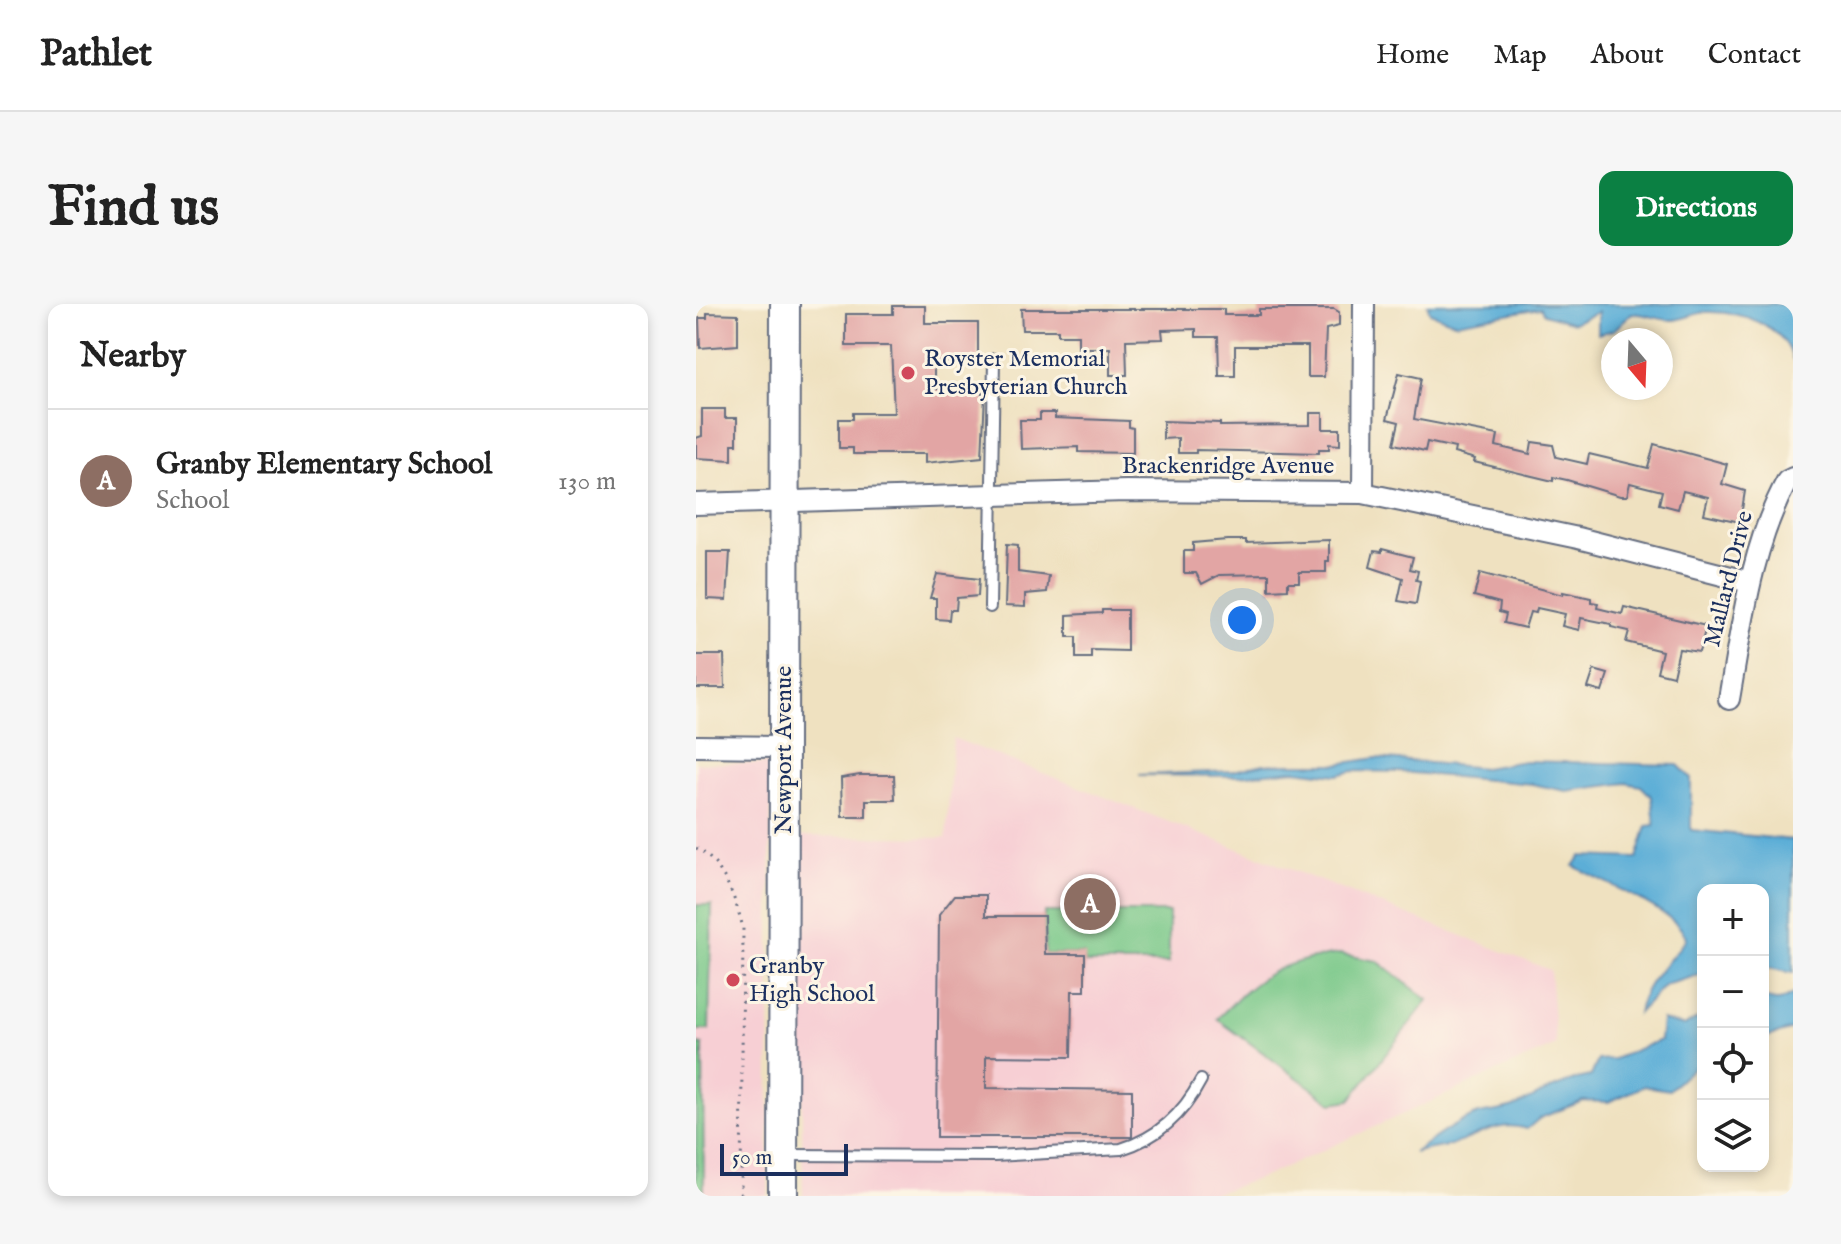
<!DOCTYPE html>
<html lang="en">
<head>
<meta charset="utf-8">
<style>
	body { margin:0; font-family:"IM FELL English",serif; background:#f6f6f6; color:#222 }
	.controls { position:absolute; right:24px; bottom:24px; display:grid; overflow:hidden; border-radius:16px; box-shadow:0 4px 12px #0003 }
	.controls button { width:72px; height:72px; display:grid; place-items:center; padding:0; border:0; border-bottom:2px solid #e0e0e0; background:#fff; color:#222; font:40px sans-serif }
	.compass { position:absolute; left:905px; top:24px; width:72px; height:72px; border-radius:50%; background:#fff; box-shadow:0 4px 12px #0003; rotate:161deg }
	.scale { position:absolute; left:24px; bottom:20px; width:128px; box-sizing:border-box; padding-left:8px; border:4px solid #1b2f5e; border-top:0; font-size:22px; line-height:28px; white-space:nowrap; color:#1b2f5e; -webkit-text-stroke:6px #fcf5e5; paint-order:stroke }
	.you { position:absolute; left:546px; top:316px; width:28px; height:28px; margin:-20px; border:6px solid #fff; border-radius:50%; background:#1a73e8; box-shadow:0 0 0 12px #1a73e833 }
	.badge { display:grid; place-items:center; width:52px; height:52px; border-radius:50%; background:#0b8043; color:#fff; font-size:26px; font-weight:700 }
	.pin { position:absolute; translate:-50% -50%; border:4px solid #fff; box-shadow:0 2px 8px #0006 }
	.list { margin:0; padding:0; list-style:none }
	h2 { display:flex; justify-content:space-between; align-items:center; height:104px; margin:0; padding:0 32px; font-size:34px }
	h2 small { font-size:26px; font-weight:400; color:#767676 }
	.list li { display:grid; grid-template-columns:52px 1fr auto; gap:24px; align-items:center; box-sizing:border-box; height:144px; padding:0 32px; border-top:2px solid #e0e0e0 }
	.list b { display:block; font-size:30px; white-space:nowrap }
	.list p { margin:0; font-size:26px; white-space:nowrap; color:#767676 }
	.list em { font-size:26px; font-style:normal; color:#767676 }
	.icon { flex:none; width:44px; height:44px; fill:none; stroke:currentColor; stroke-width:2; stroke-linecap:round; stroke-linejoin:round }
	.map { position:relative; flex:none; width:1097px; height:892px; overflow:hidden; border-radius:16px }
	header { display:flex; align-items:center; gap:48px; box-sizing:border-box; height:112px; padding:0 40px; background:#fff; border-bottom:2px solid #e0e0e0 }
	header strong { font-size:38px }
	nav { display:flex; gap:44px; margin-inline-start:auto; font-size:28px }
	.intro { display:flex; align-items:center; justify-content:space-between; box-sizing:border-box; height:192px; padding:0 48px }
	h1 { margin:0; font-size:56px }
	.button { padding:20px 36px; border-radius:16px; background:#0b8043; color:#fff; font-size:28px; font-weight:700 }
	main { display:flex; gap:48px; padding:0 48px }
	aside { flex:1; background:#fff; border-radius:16px; box-shadow:0 4px 12px #0003 }
	.map>svg:first-child { display:block }
	.built { fill:#f7cfd4 }
	.green { fill:#78c788; stroke:#4a7b73; stroke-width:2 }
	.water { fill:#5caed7; stroke:#3c6e9a; stroke-width:2 }
	.building { fill:#e2a5a4 }
	.lines { fill:none; stroke-linecap:round; stroke-linejoin:round }
	.lane-casing { stroke:#656d80; stroke-width:14 }
	.street-casing { stroke:#656d80; stroke-width:24 }
	.secondary-casing { stroke:#656d80; stroke-width:32 }
	.path { stroke:#656d80; stroke-width:3; stroke-dasharray:2 6; stroke-linecap:butt }
	.lane { stroke:#fff; stroke-width:10 }
	.street { stroke:#fff; stroke-width:20 }
	.secondary { stroke:#fff; stroke-width:28 }
	.poi-dot { fill:#d1495b; stroke:#fcf5e5; stroke-width:3 }
	.labels { text-anchor:middle; dominant-baseline:central; stroke-width:6; stroke-linejoin:round; paint-order:stroke }
	.poi-label { font-size:24px; fill:#1b2f5e; stroke:#fcf5e5; text-anchor:start }
	.street-label { font-size:24px; fill:#1b2f5e; stroke:#fcf5e5 }
</style>
</head>
<body>
<header>
<strong>Pathlet</strong>
<nav><a>Home</a><a>Map</a><a>About</a><a>Contact</a></nav>
</header>
<div class="intro"><h1>Find us</h1><a class="button">Directions</a></div>
<main>
<aside>
<h2>Nearby<small></small></h2>
<ul class="list">
<li><span class="badge" style="background:#8d6e63">A</span><div><b>Granby Elementary School</b><p>School</p></div><em>130 m</em></li>
</ul>
</aside>
<div class="map">
<svg width="1097" height="892" viewBox="0 0 1097 892">
	<rect width="100%" height="100%" fill="#fcf5e5"/>
	<filter id="ink" filterUnits="userSpaceOnUse"><feTurbulence type="fractalNoise" baseFrequency=".0125" numOctaves="2"/><feDisplacementMap in="SourceGraphic" scale="16" xChannelSelector="R" yChannelSelector="G"/><feConvolveMatrix kernelMatrix="1 2 1 2 8 2 1 2 1" color-interpolation-filters="sRGB"/></filter>
	<filter id="wash" filterUnits="userSpaceOnUse"><feTurbulence type="fractalNoise" baseFrequency=".006" numOctaves="4" result="noise"/><feDisplacementMap in="SourceGraphic" scale="32" xChannelSelector="R" yChannelSelector="G"/><feGaussianBlur stdDeviation="1.8" result="paint"/><feColorMatrix in="noise" values="0 0 0 0 0 0 0 0 0 0 0 0 0 0 0 0 0 1.4 0 .05"/><feComposite in="paint" operator="in"/></filter>
	<g filter="url(#wash)">
		<rect width="100%" height="100%" fill="#efe1c0"/>
		<!-- built -->
		<g class="built">
			<path d="M257,434l597,232 6,75 -290,131 -59,20h-404l-4,-360 147,2z"/>
			<path d="M0,459l75,1 -3,432h-72z"/>
		</g>
		<!-- green -->
		<g class="green">
			<path d="M0,601h16l-3,125h-13z"/>
			<path d="M348,608h125v51h-84l-1,-9h-39z"/>
			<path d="M643,650l38,7 51,39 -78,100 -18,3 -115,-84c45,-45 58,-56 122,-65z"/>
			<path d="M0,740l7,1 1,151h-8z"/>
		</g>
		<!-- water -->
		<g class="water">
			<path d="M731,0h366v56c-9,-36 -53,-49 -87,-48 -12,1 -25,9 -37,8 -12,-1 -24,-6 -37,-7l-18,17 -16,4v-22l-25,11 -29,-9 -4,-6 -84,15 -26,-10z"/>
			<path d="M680,454l108,10 40,-7 154,4 13,13v52l102,10v133l-30,-6v-77h-60v84l-38,11 -27,28c5,-32 32,-49 48,-75 -9,-28 -86,-56 -112,-72l7,-10 56,2 10,-32 8,-1 -3,-28 -11,-11 -15,-3 -60,8 -34,-7 -131,-12 -48,-1 -16,4 -42,-5 -57,6 -99,-1 94,-4 31,-7h73z"/>
			<path d="M1097,690v35l-30,9v-42c13,8 17,6 30,-2z"/>
			<path d="M1007,712v43l-34,31 -25,-4 -35,16 -26,-1 -43,17 -13,11c-32,-10 -51,11 -81,17 -11,3 -21,3 -32,7 20,-15 42,-31 65,-39 12,-3 26,-3 37,-8 24,-12 48,-25 75,-30l7,-16 16,-1 46,-19 2,-20 22,6z"/>
		</g>
		<g id="blocks">
			<!-- building -->
			<g class="building">
				<path d="M197,2h32v17h53v35h-8v4h-36v27h48v6l3,-1 -3,63 -57,6v-9h-72v-6h-14v-29h14v-6h41l-3,-67h-45v-32h47z"/>
				<path d="M325,5h203v6h35v-6h75l5,3v14l-13,3 -2,48h-16v-31h-73v30h-16l-1,-39h-22v-8l-34,1 1,9 -37,1 1,35h-17v-27h-32v-13h-20v-5h-36z"/>
				<path d="M11,9l31,1v31l-38,3 -1,-30h8z"/>
				<path d="M703,69l22,5 -7,41 84,16 -2,11 34,8 2,-12 21,3 3,12 31,7 2,-10 59,14 6,-24 73,20 -5,20 23,7 -5,31 -36,-8 4,-17 -25,-6 -5,18 -19,-5 3,-13 -32,-8 -3,13h-7l-53,-16 -14,-3v4l-79,-19 1,-3 -21,-6 1,-5 -28,-6 -2,9 -31,-7 5,-22 -12,-3z"/>
				<path d="M6,105h23v9h12v26h-5v16l-36,-2v-20l6,-2z"/>
				<path d="M344,109h15v5l74,3v6l4,1v25l-55,-1v-5l-57,2 -1,-29h20z"/>
				<path d="M614,109h13v16h17v16l-11,-1v5h-10v4l-123,-3v3h-18v-15l-15,1v-18l57,2v3l90,-1z"/>
				<path d="M531,236h19v3l83,-3v21h-3v11h-27v10h-11v7l-19,1v-16l-50,1 -17,9 -6,-11h-12v-22h9v-8z"/>
				<path d="M311,240l11,1v27l31,4 -2,16 -22,2v13l-20,-1z"/>
				<path d="M686,245l31,8 -3,12 8,2 -2,9 4,1 -4,23 -18,-3 5,-23 -33,-11 4,-16 8,1z"/>
				<path d="M11,248h23l-3,48 -20,-1z"/>
				<path d="M784,269l83,22v-3l28,6v4l7,1 -1,5 25,6 2,-7 82,19 -5,20 -2,6 -20,-3 -6,27 -16,-4 5,-21 -36,-9 3,-11 -18,-4v-3l-30,-6 -2,12 -17,-4 3,-12 -28,-6 -1,5 -6,-1 -5,16 -21,-5 2,-9 -7,-2 1,-9 -26,-7z"/>
				<path d="M241,270l42,5 -1,17 -21,2 -1,12h-6l-1,10 -13,-1v-21h-6z"/>
				<path d="M406,306h25v41l-36,-1v8h-15v-21h-9v-22l35,-2z"/>
				<path d="M0,351h28l1,33h-29z"/>
				<path d="M898,366l14,4 -6,18 -14,-4z"/>
				<path d="M164,471h34l1,25h-29v17h-24l-1,-39z"/>
				<path d="M259,591h31v21h58l1,38h40v37h-13l-1,66 -85,-1v32l146,2v47h-195l2,-222z"/>
			</g>
		</g>
	</g>
	<g filter="url(#ink)">
		<use href="#blocks" fill-opacity="0" stroke="#656d80" stroke-width="2"/>
		<g class="lines">
			<defs>
				<g id="lane">
					<path d="M294,303l4,-248"/>
					<path d="M88,851l210,1 127,-7c36,-11 63,-36 80,-69"/>
				</g>
				<g id="street">
					<path d="M667,189l1,-189"/>
					<path d="M0,200l430,-13 237,2 215,45 172,44"/>
					<path d="M1033,395c13,-74 22,-152 58,-218l6,-3"/>
					<path d="M0,442l88,1"/>
				</g>
				<path id="secondary" d="M87,892l2,-892"/>
			</defs>
			<!-- lane casing -->
			<use href="#lane" class="lane-casing"/>
			<!-- street casing -->
			<use href="#street" class="street-casing"/>
			<!-- secondary casing -->
			<use href="#secondary" class="secondary-casing"/>
			<!-- path -->
			<path class="path" d="M0,544c27,14 40,52 47,80l-2,268"/>
			<!-- lane -->
			<use href="#lane" class="lane"/>
			<!-- street -->
			<use href="#street" class="street"/>
			<!-- secondary -->
			<use href="#secondary" class="secondary"/>
		</g>
	</g>
	<!-- markers -->
	<g class="poi-dot">
		<circle cx="212" cy="69" r="8"/>
		<circle cx="37" cy="676" r="8"/>
	</g>
	<g class="labels">
		<!-- poi labels -->
		<g class="poi-label">
			<text x="228" y="55">Royster Memorial<tspan x="228" dy="28">Presbyterian Church</tspan></text>
			<text x="53" y="662">Granby<tspan x="53" dy="28">High School</tspan></text>
		</g>
		<!-- street labels -->
		<g class="street-label">
			<text x="532" y="162">Brackenridge Avenue</text>
			<text transform="translate(1033 275) rotate(-76)">Mallard Drive</text>
			<text transform="translate(88 446) rotate(-90)">Newport Avenue</text>
		</g>
	</g>
</svg>
<div class="controls">
<button>+</button>
<button>−</button>
<button><svg class="icon" aria-label="locate" viewBox="0 0 24 24"><circle cx="12" cy="12" r="6"/><path d="M12 2v4M12 18v4M2 12h4M18 12h4"/></svg></button>
<button><svg class="icon" aria-label="layers" viewBox="0 0 24 24"><path d="M12 4l9 5-9 5-9-5zM3 14l9 5 9-5"/></svg></button>
</div>
<svg class="compass" viewBox="-18 -18 36 36"><path d="M0-13l5 13h-10z" fill="#e53935"/><path d="M0 13l5-13h-10z" fill="#767676"/></svg>
<div class="scale">50 m</div>
<div class="you"></div>
<div class="pin badge" style="left:394px;top:600px;background:#8d6e63">A</div>
</div>
</main>
</body>
</html>
